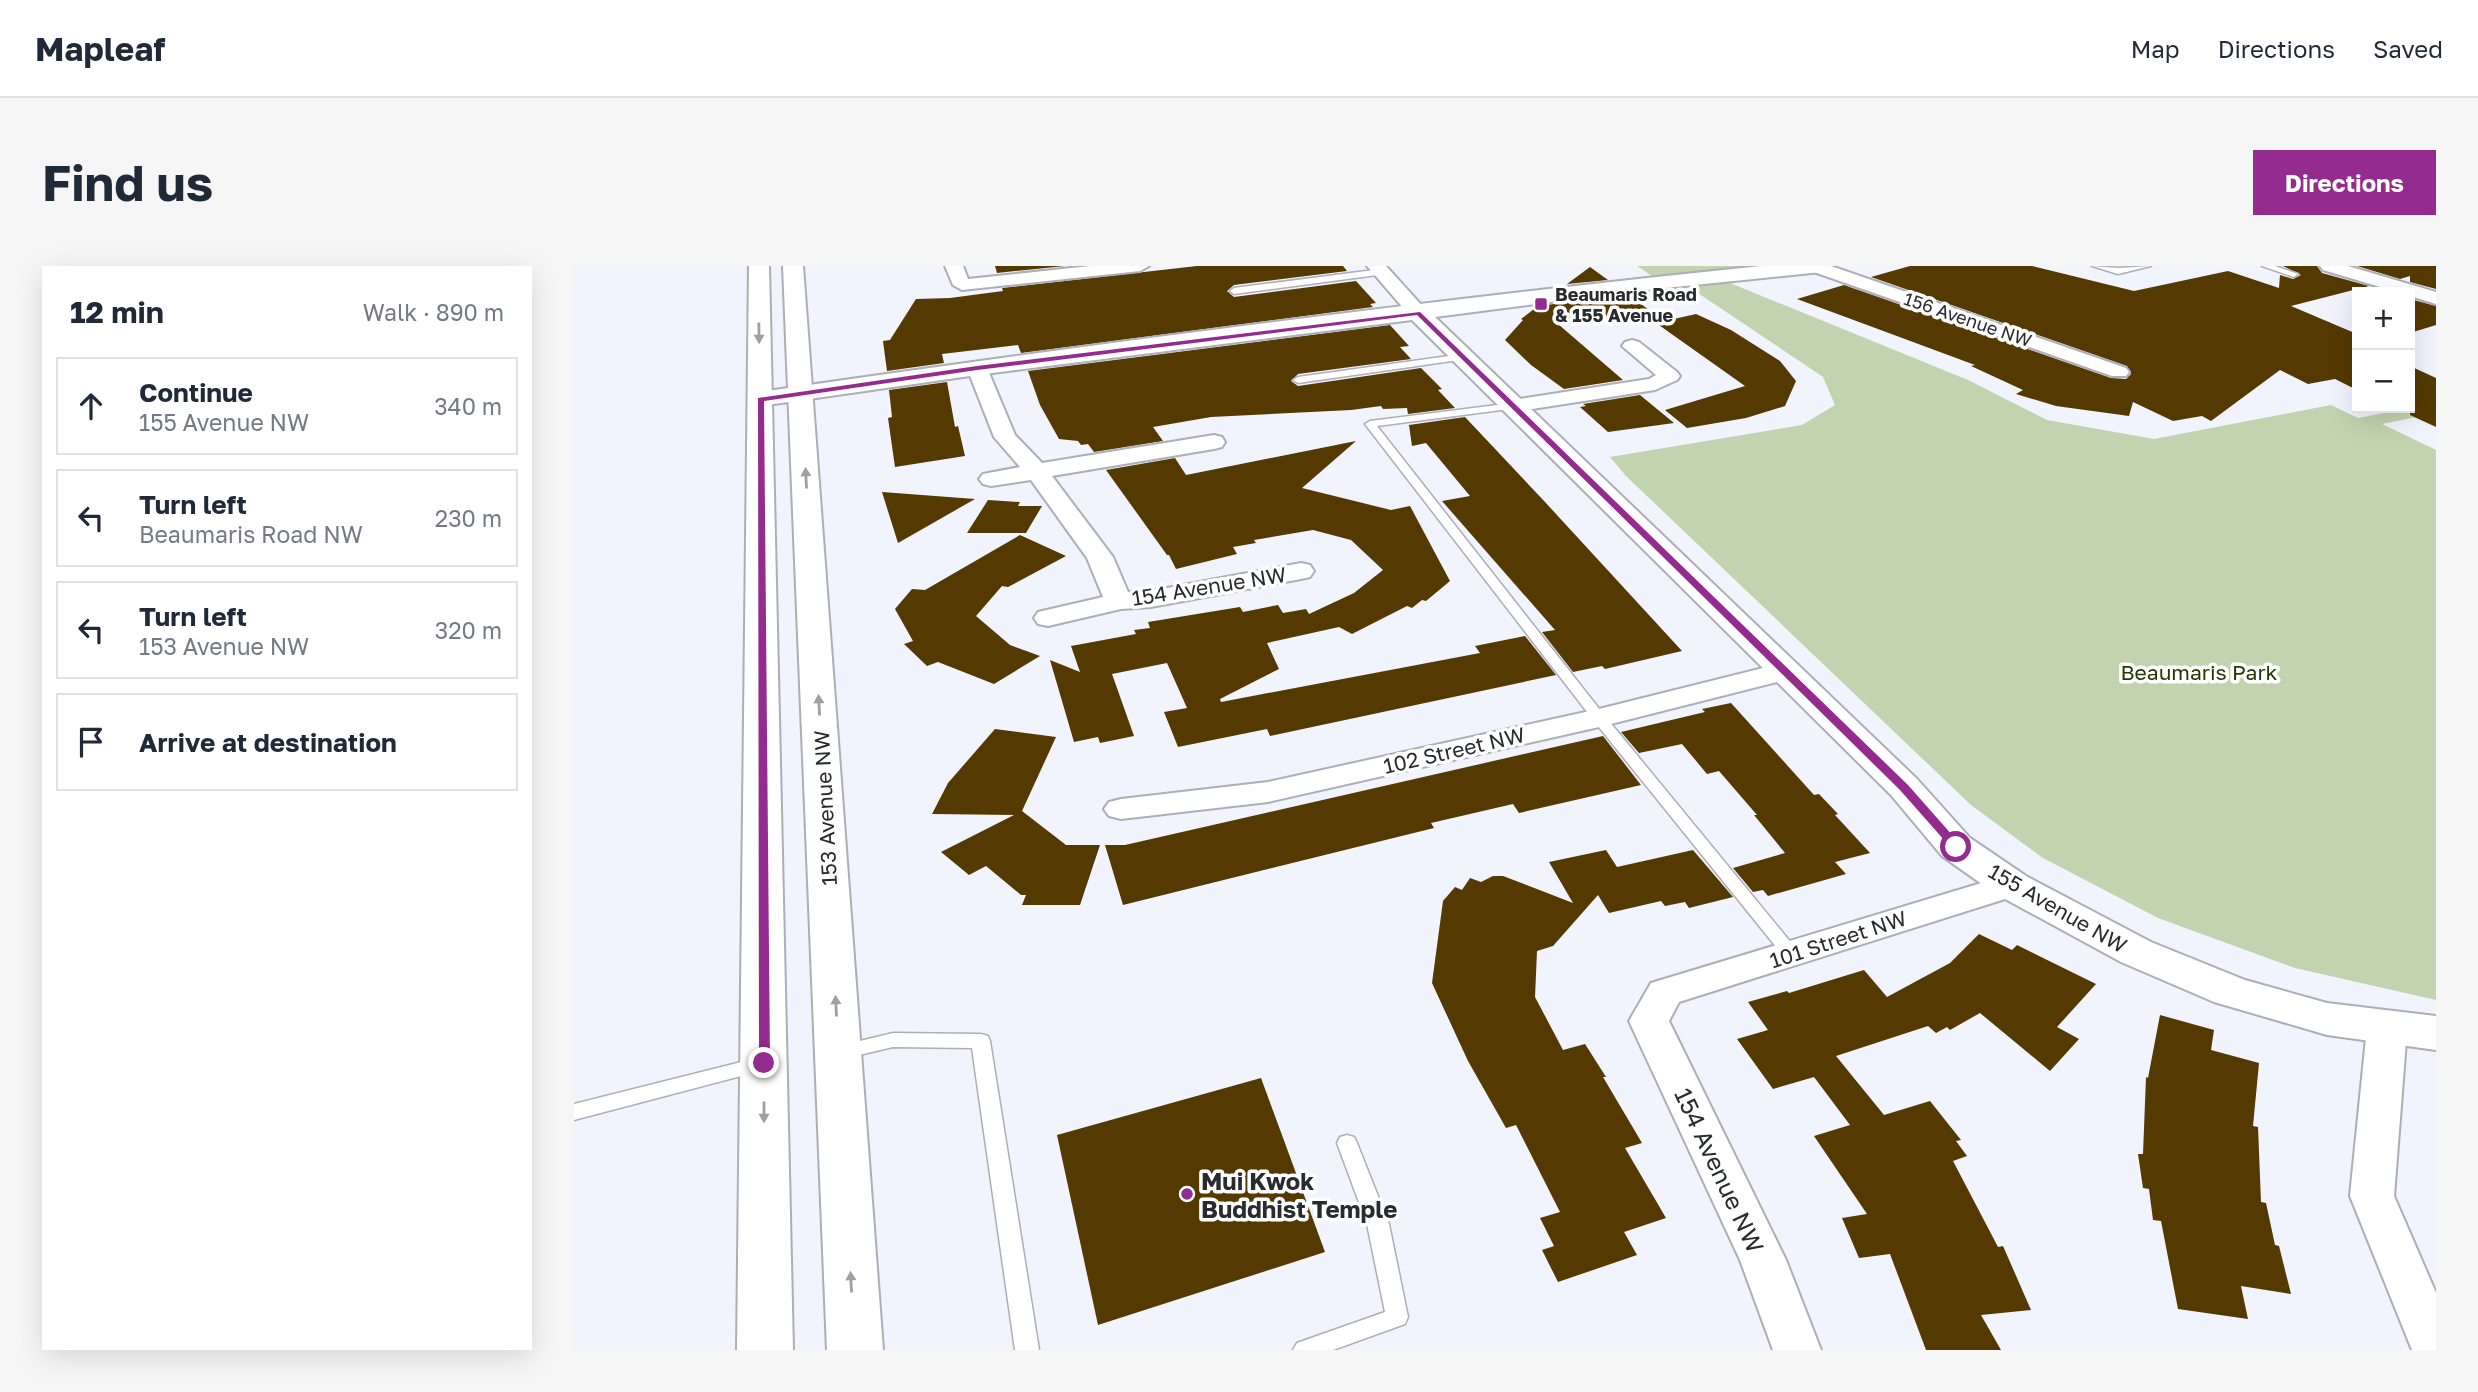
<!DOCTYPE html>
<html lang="en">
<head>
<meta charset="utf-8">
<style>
	body { margin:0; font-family:"Golos Text",sans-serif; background:#f6f6f7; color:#1f2937 }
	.controls { position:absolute; right:21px; top:21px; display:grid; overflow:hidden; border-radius:0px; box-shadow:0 7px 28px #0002 }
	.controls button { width:63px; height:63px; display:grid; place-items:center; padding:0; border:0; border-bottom:2px solid #e0e1e3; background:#fff; color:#1f2937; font:35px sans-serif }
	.stop { position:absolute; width:21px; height:21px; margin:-16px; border:5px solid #942b8e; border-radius:50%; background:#fff }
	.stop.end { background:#942b8e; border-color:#fff; box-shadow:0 2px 7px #0008 }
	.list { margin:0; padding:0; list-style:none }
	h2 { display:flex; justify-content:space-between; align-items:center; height:91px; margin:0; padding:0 28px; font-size:30px }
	h2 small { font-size:23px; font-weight:400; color:#747a83 }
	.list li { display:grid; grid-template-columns:46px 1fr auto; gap:21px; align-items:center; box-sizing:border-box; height:98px; margin:0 14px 14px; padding:0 14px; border:2px solid #e0e1e3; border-radius:0px }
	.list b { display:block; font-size:26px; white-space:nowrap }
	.list p { margin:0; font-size:23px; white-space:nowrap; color:#747a83 }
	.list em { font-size:23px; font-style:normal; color:#747a83 }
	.icon { flex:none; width:38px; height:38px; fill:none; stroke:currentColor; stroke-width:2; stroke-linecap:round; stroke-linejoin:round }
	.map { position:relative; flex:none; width:1862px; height:1084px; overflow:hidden; border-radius:0px }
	header { display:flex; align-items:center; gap:42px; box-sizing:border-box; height:98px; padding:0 35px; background:#fff; border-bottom:2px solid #e0e1e3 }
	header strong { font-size:33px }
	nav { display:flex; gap:38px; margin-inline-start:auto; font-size:24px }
	.intro { display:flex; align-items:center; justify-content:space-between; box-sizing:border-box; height:168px; padding:0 42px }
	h1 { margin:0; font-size:49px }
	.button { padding:18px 32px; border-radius:0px; background:#942b8e; color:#fff; font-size:24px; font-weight:700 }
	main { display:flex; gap:42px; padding:0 42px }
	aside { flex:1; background:#fff; border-radius:0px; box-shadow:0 7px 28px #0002 }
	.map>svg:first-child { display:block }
	.green { fill:#c2d3af }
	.building { fill:#543900 }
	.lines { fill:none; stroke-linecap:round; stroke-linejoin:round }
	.service-casing { stroke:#acaeb8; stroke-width:3 }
	.minor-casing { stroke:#acaeb8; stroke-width:4 }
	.tertiary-casing { stroke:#acaeb8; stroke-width:4 }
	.secondary-casing { stroke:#acaeb8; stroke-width:4 }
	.service { fill:#fff; fill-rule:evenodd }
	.minor { fill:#fff; fill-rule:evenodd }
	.tertiary { fill:#fff; fill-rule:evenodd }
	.secondary { fill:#fff; fill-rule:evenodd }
	.oneway { fill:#9fa0a1 }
	.route { fill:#942b8e }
	.poi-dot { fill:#942b8e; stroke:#fff; stroke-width:2.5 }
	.labels { text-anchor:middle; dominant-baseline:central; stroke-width:7; stroke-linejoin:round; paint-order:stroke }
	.far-poi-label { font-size:18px; font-weight:bold; fill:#2a2b2f; stroke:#fff; text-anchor:start }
	.far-street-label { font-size:18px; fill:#2a2b2f; stroke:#fff }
	.street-label { font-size:21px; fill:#2a2b2f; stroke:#fff }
	.park-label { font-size:21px; fill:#243900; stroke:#fff }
	.near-street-label { font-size:24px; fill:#2a2b2f; stroke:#fff }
	.near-poi-label { font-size:24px; font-weight:bold; fill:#2a2b2f; stroke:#fff; text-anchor:start }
</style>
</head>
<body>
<header>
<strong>Mapleaf</strong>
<nav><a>Map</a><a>Directions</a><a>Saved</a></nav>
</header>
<div class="intro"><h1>Find us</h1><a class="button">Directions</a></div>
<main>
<aside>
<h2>12 min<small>Walk · 890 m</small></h2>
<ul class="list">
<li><svg class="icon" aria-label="ahead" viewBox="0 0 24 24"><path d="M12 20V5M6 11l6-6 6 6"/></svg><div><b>Continue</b><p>155 Avenue NW</p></div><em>340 m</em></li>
<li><svg class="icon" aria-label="left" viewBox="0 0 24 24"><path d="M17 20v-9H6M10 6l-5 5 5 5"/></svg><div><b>Turn left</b><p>Beaumaris Road NW</p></div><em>230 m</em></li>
<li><svg class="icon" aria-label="left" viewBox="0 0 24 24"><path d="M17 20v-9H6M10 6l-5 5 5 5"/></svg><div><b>Turn left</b><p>153 Avenue NW</p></div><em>320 m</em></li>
<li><svg class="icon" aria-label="arrive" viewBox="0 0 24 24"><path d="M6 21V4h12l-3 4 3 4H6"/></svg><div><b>Arrive at destination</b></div></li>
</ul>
</aside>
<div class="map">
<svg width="1862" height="1084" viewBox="0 0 1862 1084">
	<rect width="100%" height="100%" fill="#f1f3fd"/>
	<!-- green -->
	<g class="green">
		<path d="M1063,0h100l4,3 -89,7z"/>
		<path d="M1156,17l238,97 79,40 107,19 177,-34 27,13 78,-15v10l-54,11 54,26v550l-141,-32 -137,-50 -115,-60 -72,-53 -345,-329 -16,-19 192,-32 33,-20 -12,-28 -134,-90z"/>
	</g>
	<!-- building -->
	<g class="building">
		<path d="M421,0h70l-68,7z"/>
		<path d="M623,0h146l4,5 -113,14 -7,6 7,6 122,-16 20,22 -6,1 3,3 -352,46 -3,-8 -76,9 2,9 -57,8 -4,-30 7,-1 26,-41 34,-1 53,-7 -1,-3z"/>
		<path d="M1336,0h122l102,25 94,-20 51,17 1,-13 13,4 8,-4 -18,-9h34l5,7 47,13 -78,20 66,28v56l-22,-11 -27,5 -28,-14 -69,51 -9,-5 -29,5 -40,-19 -4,14 -73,-10 -40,-12 7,-4 -52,-24 4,-1 -178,-66 47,-14 267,93 15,1 5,-5 -4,-8 -256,-89z"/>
		<path d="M1783,0h79v23l-26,-7v-6l-10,3z"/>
		<path d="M1016,1l18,13 -41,4z"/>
		<path d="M1054,29l37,26 31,-7 35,16 49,31 16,20 -11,25 -39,12 -59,10 -22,-18 80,-24 -89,-63h3l-40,-2 -61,3 65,56 -59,9 -33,-24 -26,-25 18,-20 -2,-1 17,-13z"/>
		<path d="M1836,33l26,7v19l-26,8z"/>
		<path d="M816,59l19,21 -9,1 11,12 -113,15 -7,7 7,5 123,-18 21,21 -4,1 17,18 -47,6 -1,-6 -24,1 -2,-3 -30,4 -140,7 -58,10 10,14 -69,11 -6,-8 -7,1 -3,-4 -19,-2 -19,-34 -12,-34z"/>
		<path d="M1836,100l26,12v49l-26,-12z"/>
		<path d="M373,116l8,45 3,-1 7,30 -70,11 -7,-49 4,-1 -3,-27z"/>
		<path d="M1066,129l34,28 -66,9 -28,-25 6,-1 -3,-2z"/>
		<path d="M891,151l80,85 137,149 -77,18 -3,-3 -29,6 -31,-40 13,-2 -113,-129 28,-5 -44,-53 -14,3 -3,-21z"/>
		<path d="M782,175l-54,47 89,22 19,-4 40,75 -24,20 -4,-1 -10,8 -5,-2 -55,28 -13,-7 -72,16 12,26 -59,30 1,3 259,-49 -5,-7 50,-10 31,39 -286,61 -3,-7 -89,18 -14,-35 23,-4 -20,-45 -55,11 22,62 -34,7 -2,-6 -24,5 -24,-82 30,12 -9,-26 65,-12 -2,-4 16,-2 -2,-6 92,-15 3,5 35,-7 5,8 23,-4 3,5 45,-21 29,-23 -32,-30 -38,-10 -59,10 2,3 -23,4 4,7 -61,15 -7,-14h-2l-61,-85 69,-12 11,17z"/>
		<path d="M308,226l93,7 -77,44z"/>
		<path d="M414,234l32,2 -2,4h24l-16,27h-59z"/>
		<path d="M446,269l46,21 -58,31 -6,-1 -26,30 34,29 30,11 -46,28 -56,-22 -11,4 -23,-22 9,-3 -18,-32 17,-20 13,1z"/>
		<path d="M1157,437l83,92 5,-1 19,20 -3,1 35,38 -35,9 11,12 -78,22 -5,-6 -10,2 -20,-24 52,-15 -31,-38h3l-38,-44 -12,3 -25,-30 -43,9 -18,-21 84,-20 -3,-3z"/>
		<path d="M421,463l61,8 -34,74 44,34h34l-20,60h-58l4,-10h-5l-35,-29 -17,9 -28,-23 73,-37 -82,-1 16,-31z"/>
		<path d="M1029,470l38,49 -122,28 -6,-9 -82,19 3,5 -311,77 -18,-60h20z"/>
		<path d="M1032,584l11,17 76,-17 40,47 -44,11 -4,-6 -20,4 -4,-5 -52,12 -11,-18 -45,51 -16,5 -2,46 28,53 22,-6 21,33h-3l39,66 -17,5 41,70 -42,14 13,23 -79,27 -16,-32 12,-4 -14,-28 20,-6 -44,-87 -10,3 -38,-67 -36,-78 11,-82 12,-14 7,3 8,-12 11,4 12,-6h10l70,27 -24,-41z"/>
		<path d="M1405,668l33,16 5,-5 79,39 -39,43 22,12 -29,32 -70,-58 -30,17 -3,-3 -11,6 -8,-7 -92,30 48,59 46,-14 31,39 -5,1 11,15 -14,5 45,86 5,-1 28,64 -50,5 20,35h-75l-36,-96 -31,4 -17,-40 25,-4 -53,-78 36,-11 -36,-48 -41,12 -36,-50 31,-9 -20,-28 39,-11 2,2 75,-23 23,27 63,-34z"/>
		<path d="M1586,749l54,15 -3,20 48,13 -6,63 5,1 3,75 5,1 9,42 4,1 12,48 -50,-8 7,33 -70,-10 -17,-88 -8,-1 -4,-31 -6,-1 -5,-34h5l3,-77 2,1z"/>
		<path d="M687,812l64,174 -227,73 -41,-190z"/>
	</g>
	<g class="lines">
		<defs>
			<g id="service">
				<path d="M1518,0l26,2 33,-2 -33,8z"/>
				<path d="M1688,0h13l23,8 -4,3z"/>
				<path d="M808,3l3,1v4l-151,20 -4,-3 4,-3z"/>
				<path d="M889,88l3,1v4l-168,24 -5,-3 5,-3z"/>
				<path d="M939,137l5,3 -1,2 -140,18 227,289 193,235 3,4 -3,4h-12l-191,-237 -229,-297 5,-3z"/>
				<path d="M319,767l88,1 7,2 2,5 49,309h-24l-43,-302 -79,-1 -51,12 -7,-2 -3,-5 3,-5z"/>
				<path d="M187,791l7,2 3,5 -3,5 -194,51v-16z"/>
				<path d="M773,869l7,2 3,6 32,81 19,93 -3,7 -72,26h-40l4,-7 88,-31 -18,-88 -30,-81 3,-6z"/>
			</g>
			<g id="minor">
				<path d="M371,0h18l5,13 122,-13h59l-9,5 -178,19 -9,-5z"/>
				<path d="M793,0h19l39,43 2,4 -2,4h-14z"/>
				<path d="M1257,0l295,102 3,4 -3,4h-14l-301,-105 -3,-4z"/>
				<path d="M1746,0h28l88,26v12l-26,-8v-4h-13l-74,-22z"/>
				<path d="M1058,74l7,2 38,30 3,4 -3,4 -22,10 -142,22 -8,-1 -3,-5 3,-5 8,-1 136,-21 7,-4 -34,-29 3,-4z"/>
				<path d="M403,96l7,2 3,4 28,67 27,28 172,-28 8,2 3,5 -3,5 -8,2 -162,27 61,81 15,35 23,-1 150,-28 9,2 4,6 -4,6 -9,2 -150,28 -30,2 -73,17 -10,-2 -4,-6 4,-6 65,-15 -16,-39 -56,-78 -40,6 -8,-2 -4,-5 4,-5 37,-7 -26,-30 -27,-69 3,-4z"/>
				<path d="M1209,397l10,3 5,6 -5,6 -194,49 -331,75 -147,17 -12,-3 -5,-7 5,-7 12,-3 147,-17 331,-73z"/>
				<path d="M1437,608l13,3 5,8 -5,8 -345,109 -10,19 117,239 35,90h-48l-33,-90 -111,-239 22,-38z"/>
				<path d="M1813,748l14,4 6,10 -13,168 42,97v57h-24l-62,-154 17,-168 6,-10z"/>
			</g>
			<path id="tertiary" d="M1187,0h70l-3,4 -7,2 -185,19 -201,26 482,462 53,59 56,38 125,66 94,38 82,23 109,13v34l-109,-15 -113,-33 -93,-40 -125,-68 -54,-38 -51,-61 -479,-475 -435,55 -217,31 -9,-2 -3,-5 3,-5 9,-2c333,-48 667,-92 1001,-126z"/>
			<g id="secondary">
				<path d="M175,0h20l24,1084h-56z"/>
				<path d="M209,0h20l80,1084h-56z"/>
			</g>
		</defs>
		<!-- service casing -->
		<use href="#service" class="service-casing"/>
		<!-- minor casing -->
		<use href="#minor" class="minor-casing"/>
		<!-- tertiary casing -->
		<use href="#tertiary" class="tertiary-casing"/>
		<!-- secondary casing -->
		<use href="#secondary" class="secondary-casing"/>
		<!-- service -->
		<use href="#service" class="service"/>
		<!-- minor -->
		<use href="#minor" class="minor"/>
		<!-- tertiary -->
		<use href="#tertiary" class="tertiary"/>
		<!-- secondary -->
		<use href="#secondary" class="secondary"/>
	</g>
	<!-- one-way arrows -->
	<defs><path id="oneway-solid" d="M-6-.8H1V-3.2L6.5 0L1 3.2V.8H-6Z" transform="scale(1.75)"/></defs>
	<g class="oneway">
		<use href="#oneway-solid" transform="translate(185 67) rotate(89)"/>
		<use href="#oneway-solid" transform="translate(232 212) rotate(-93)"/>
		<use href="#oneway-solid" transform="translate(245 439) rotate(-93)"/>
		<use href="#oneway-solid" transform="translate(262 740) rotate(-93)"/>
		<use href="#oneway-solid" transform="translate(190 846) rotate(90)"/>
		<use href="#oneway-solid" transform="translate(277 1016) rotate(-93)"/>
	</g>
	<!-- route -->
	<path class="route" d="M846,46l488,473 52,59v5h-8l-52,-59 -483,-475 -440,55 -213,31 6,662 -6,5 -5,-1 -1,-669 219,-32z"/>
	<!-- markers -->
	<g class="poi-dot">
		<rect x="960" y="31" width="14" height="14" rx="3.5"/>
		<circle cx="613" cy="928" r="7"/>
	</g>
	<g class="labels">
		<!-- far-poi labels -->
		<g class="far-poi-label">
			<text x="981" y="28">Beaumaris Road<tspan x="981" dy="21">&amp; 155 Avenue</tspan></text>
		</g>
		<!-- far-street labels -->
		<g class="far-street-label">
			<text transform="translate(1394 53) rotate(19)">156 Avenue NW</text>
		</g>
		<!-- street labels -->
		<g class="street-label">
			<text transform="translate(635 320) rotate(-9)">154 Avenue NW</text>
			<text transform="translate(880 484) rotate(-13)">102 Street NW</text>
			<text transform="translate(251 542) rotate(-93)">153 Avenue NW</text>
			<text transform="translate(1484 642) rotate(30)">155 Avenue NW</text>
			<text transform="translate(1264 673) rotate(-18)">101 Street NW</text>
		</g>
		<!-- park labels -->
		<g class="park-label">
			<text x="1625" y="406">Beaumaris Park</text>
		</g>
		<!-- near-street labels -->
		<g class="near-street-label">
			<text transform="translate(1146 904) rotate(65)">154 Avenue NW</text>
		</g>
		<!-- near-poi labels -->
		<g class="near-poi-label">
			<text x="627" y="914">Mui Kwok<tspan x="627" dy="28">Buddhist Temple</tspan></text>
		</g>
	</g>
</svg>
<div class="controls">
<button>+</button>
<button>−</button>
</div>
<div class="stop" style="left:1382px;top:581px"></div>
<div class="stop end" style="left:190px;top:797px"></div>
</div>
</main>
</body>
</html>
